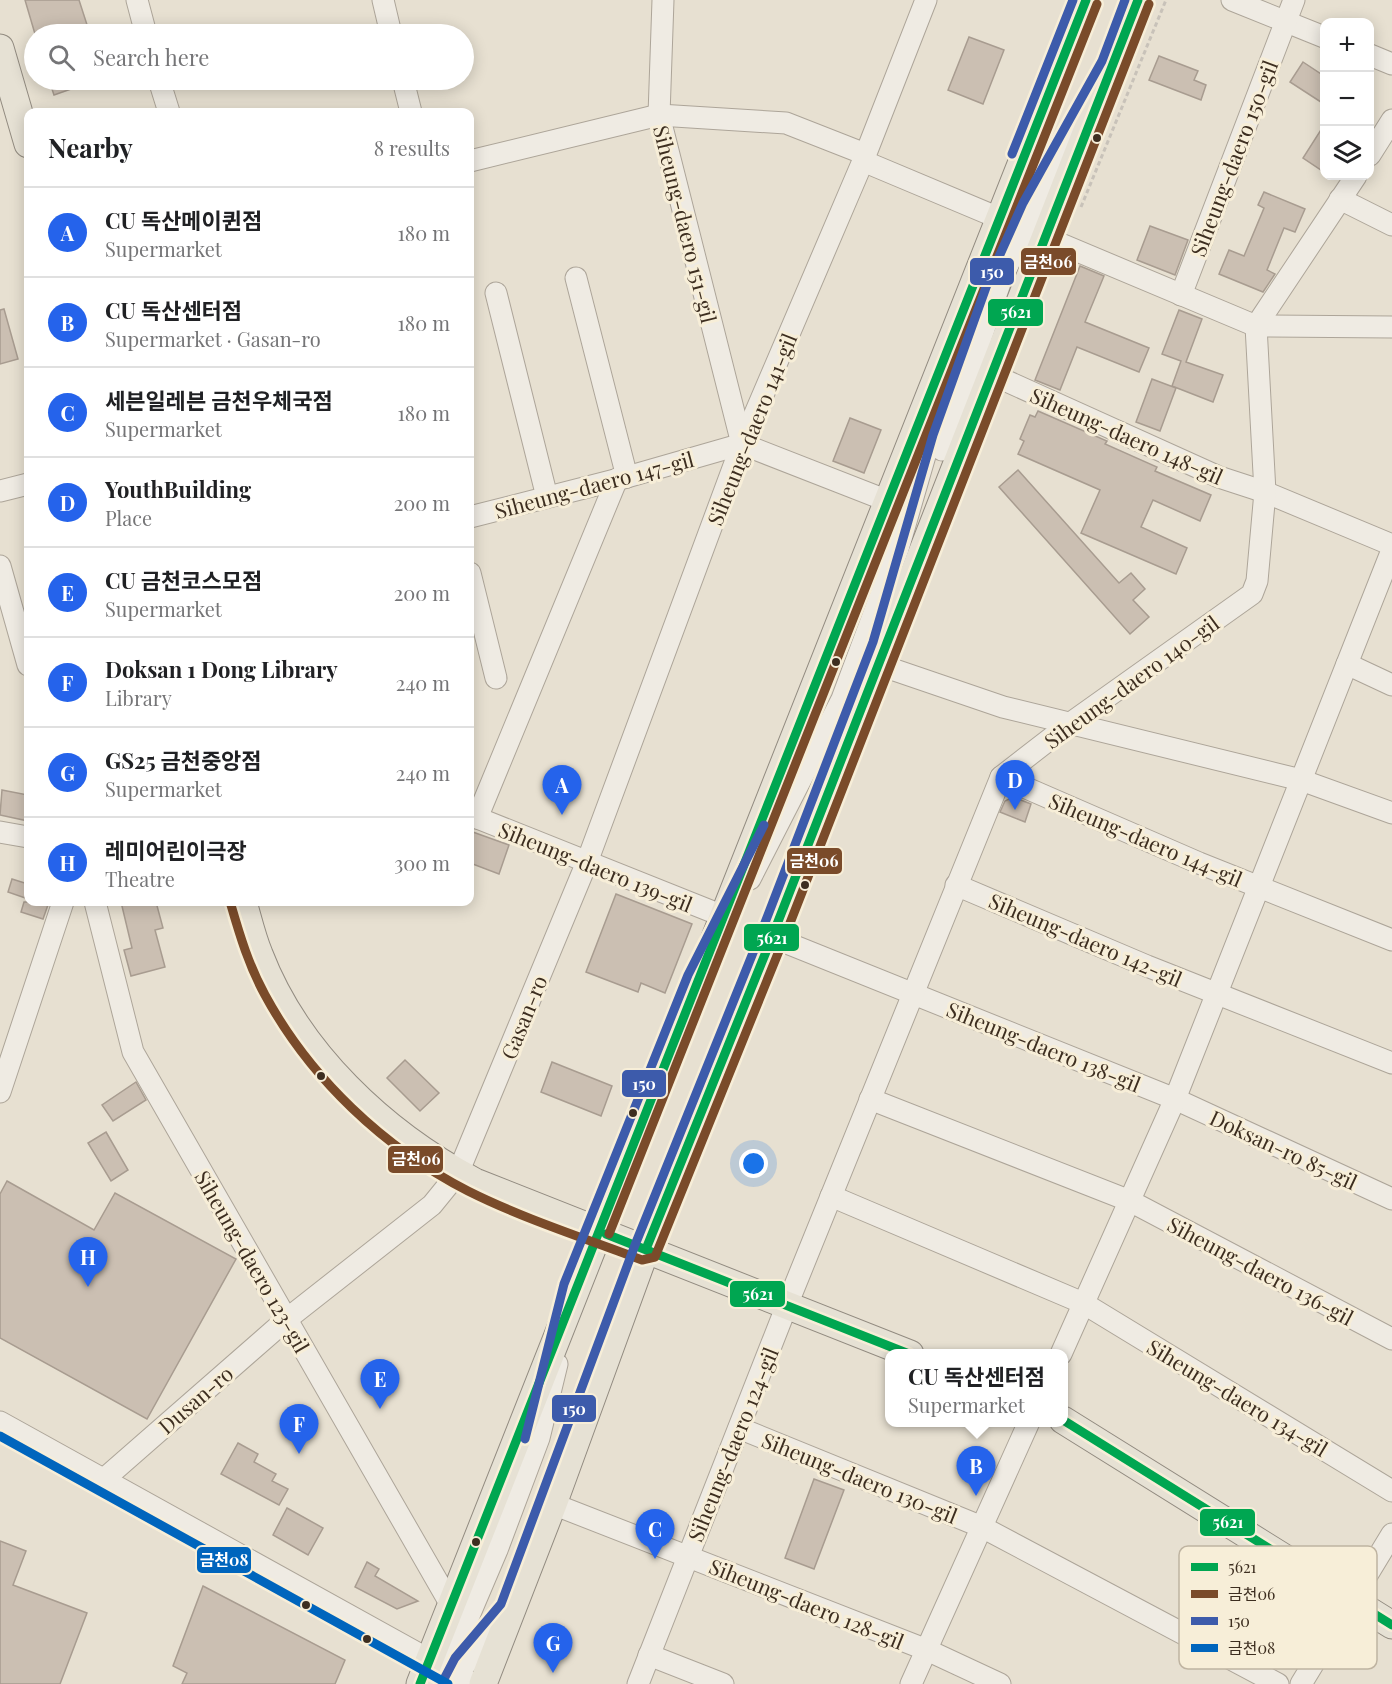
<!DOCTYPE html>
<html lang="en">
<head>
<meta charset="utf-8">
<style>
	body { margin:0; font-family:"Playfair Display","Noto Sans KR",serif; background:#f6f6f6; color:#202124 }
	.controls { position:absolute; right:18px; top:18px; display:grid; overflow:hidden; border-radius:12px; box-shadow:0 3px 15px #0003 }
	.controls button { width:54px; height:54px; display:grid; place-items:center; padding:0; border:0; border-bottom:2px solid #e0e0e0; background:#fff; color:#202124; font:30px sans-serif }
	.you { position:absolute; left:754px; top:1164px; width:21px; height:21px; margin:-15px; border:4px solid #fff; border-radius:50%; background:#1a73e8; box-shadow:0 0 0 9px #1a73e833 }
	.badge { display:grid; place-items:center; width:39px; height:39px; border-radius:50%; background:#2563eb; color:#fff; font-size:20px; font-weight:700 }
	.pin { position:absolute; translate:-50% -50px; filter:drop-shadow(0 2px 3px #0008) }
	.pin::after { content:''; position:absolute; top:32px; width:21px; height:18px; background:inherit; clip-path:polygon(0 0,100% 0,50% 100%) }
	.popup { position:absolute; left:885px; top:1349px; width:183px; height:78px; box-sizing:border-box; display:grid; place-content:center; border-radius:12px; background:#fff; filter:drop-shadow(0 2px 4px #0005); font-size:20px; white-space:nowrap; color:#757577 }
	.popup b { font-size:22px; color:#202124 }
	.popup::after { content:''; position:absolute; left:50%; top:100%; margin-left:-12px; border:12px solid transparent; border-top-color:#fff }
	.list { margin:0; padding:0; list-style:none }
	h2 { display:flex; justify-content:space-between; align-items:center; height:78px; margin:0; padding:0 24px; font-size:26px }
	h2 small { font-size:20px; font-weight:400; color:#757577 }
	.list li { display:grid; grid-template-columns:39px 1fr auto; gap:18px; align-items:center; box-sizing:border-box; height:90px; padding:0 24px; border-top:2px solid #e0e0e0 }
	.list b { display:block; font-size:22px; white-space:nowrap }
	.list p { margin:0; font-size:20px; white-space:nowrap; color:#757577 }
	.list em { font-size:20px; font-style:normal; color:#757577 }
	.icon { flex:none; width:33px; height:33px; fill:none; stroke:currentColor; stroke-width:2; stroke-linecap:round; stroke-linejoin:round }
	.map { position:relative; flex:none; width:1392px; height:1684px; overflow:hidden }
	.search { position:absolute; background:#fff; box-shadow:0 3px 15px #0003; left:24px; top:24px; width:450px; height:66px; display:flex; align-items:center; gap:15px; box-sizing:border-box; padding:0 21px; border-radius:33px; color:#757577; font-size:22px }
	.panel { position:absolute; background:#fff; box-shadow:0 3px 15px #0003; left:24px; top:108px; width:450px; height:798px; border-radius:12px }
	.map>svg:first-child { display:block }
	.building { fill:#cbbfb2; stroke:#a89c90; stroke-width:1.5 }
	.lines { fill:none; stroke-linecap:round; stroke-linejoin:round }
	.minor-casing { stroke:#ada599; stroke-width:23 }
	.major-casing { stroke:#928b80; stroke-width:29 }
	.path { stroke:#c8c2b9; stroke-width:3; stroke-dasharray:4.5 3; stroke-linecap:butt }
	.minor { stroke:#efebe3; stroke-width:21 }
	.major { stroke:#e6e1d4; stroke-width:27 }
	.bus-1-casing { stroke:#f7eed8; stroke-width:14 }
	.bus-2-casing { stroke:#f7eed8; stroke-width:14 }
	.bus-3-casing { stroke:#f7eed8; stroke-width:14 }
	.bus-4-casing { stroke:#f7eed8; stroke-width:14 }
	.bus-1 { stroke:#00a651; stroke-width:9 }
	.bus-2 { stroke:#7a4b2a; stroke-width:9 }
	.bus-3 { stroke:#3d5bab; stroke-width:9 }
	.bus-4 { stroke:#0065bd; stroke-width:9 }
	.bus-dot { fill:#3d2e20; stroke:#f7eed8; stroke-width:2 }
	.labels { text-anchor:middle; dominant-baseline:central; stroke-width:6; stroke-linejoin:round; paint-order:stroke }
	.street-label { font-size:21px; fill:#3d2e20; stroke:#f7eed8 }
	.key { fill:#f7eed8; stroke:#bfb4a1; stroke-width:1.5 }
	.key-label { font-size:16px; fill:#3d2e20 }
	.line-badge { stroke:#f7eed8; stroke-width:2 }
	.badge-label { font-size:16px; text-anchor:middle; font-weight:bold; fill:#fff }
</style>
</head>
<body>
<div class="map">
<svg width="1392" height="1684" viewBox="0 0 1392 1684">
	<rect width="100%" height="100%" fill="#e7e0d1"/>
	<!-- building -->
	<g class="building">
		<path d="M25,0h54l11,34h-55z"/>
		<path d="M969,37l35,13 -21,54 -35,-14z"/>
		<path d="M1159,56l39,15 -4,9 12,5 -5,15 -52,-20z"/>
		<path d="M1303,62l21,14v28l-34,-22z"/>
		<path d="M49,80h45v1l-40,14z"/>
		<path d="M1324,125v47l-21,-14z"/>
		<path d="M1264,192l41,17 -10,23 -11,-4 -17,42 8,4 -12,18 -44,-18 10,-24 15,6 20,-48 -6,-3z"/>
		<path d="M1150,226l38,14 -13,35 -38,-15z"/>
		<path d="M1080,266l24,10 -19,46 64,26 -10,24 -62,-25 -17,43 -25,-10z"/>
		<path d="M4,309l14,50 -18,5v-54z"/>
		<path d="M1179,310l23,9 -16,43 37,13 -10,27 -41,-16 9,-25 -19,-7z"/>
		<path d="M1152,379l24,9 -16,43 -24,-9z"/>
		<path d="M1038,411l69,30 -2,3 52,23 -2,4 56,24 -11,26 -47,-21 -12,27 46,21 -11,26 -95,-41 19,-43 -82,-36 6,-13 -4,-2 10,-24 5,2z"/>
		<path d="M850,418l31,12 -17,43 -31,-12z"/>
		<path d="M1018,470l101,113 12,-10 14,16 -12,11 16,17 -19,17 -131,-147z"/>
		<path d="M2,790l26,5v26l-28,-6z"/>
		<path d="M1013,797l18,7 -6,18 -25,-10 5,-11z"/>
		<path d="M470,831l39,14 -10,29 -29,-11z"/>
		<path d="M12,879l16,5v15l-20,-7z"/>
		<path d="M616,894l76,30 -27,69 -24,-10 -3,9 -52,-20z"/>
		<path d="M24,902h25l-6,17 -22,-7z"/>
		<path d="M121,902h35l7,26 -8,2 10,37 -34,9 -7,-26 8,-2z"/>
		<path d="M405,1060l34,33 -19,18 -33,-33z"/>
		<path d="M552,1062l60,24 -11,30 -60,-24z"/>
		<path d="M136,1082l10,18 -33,21 -11,-16z"/>
		<path d="M106,1132l22,38 -17,11 -23,-38z"/>
		<path d="M7,1181l87,49 21,-37 121,66 -89,160 -147,-81v-144z"/>
		<path d="M238,1443l20,11 -4,8 22,12 -4,7 16,8 -9,16 -58,-31z"/>
		<path d="M814,1479l30,11 -30,79 -29,-11z"/>
		<path d="M287,1508l36,20 -15,27 -35,-20z"/>
		<path d="M0,1541l26,10 -13,34 74,28 -27,71h-60z"/>
		<path d="M367,1562l12,7 -4,7 43,25 -21,8 -42,-22z"/>
		<path d="M203,1586l142,74 -10,24h-153l5,-11 -14,-7z"/>
	</g>
	<g class="lines">
		<defs>
			<g id="minor">
				<path d="M137,0l9,34"/>
				<path d="M383,0l8,34"/>
				<path d="M663,0l-4,115 83,329"/>
				<path d="M1232,0l92,37"/>
				<path d="M1370,55l22,9"/>
				<path d="M159,80l10,32"/>
				<path d="M403,80l8,32"/>
				<path d="M1370,155l22,-35"/>
				<path d="M470,161l189,-46 127,8 79,31"/>
				<path d="M863,161l393,165 136,1"/>
				<path d="M1340,199l52,26"/>
				<path d="M576,278l51,199"/>
				<path d="M496,293l51,204"/>
				<path d="M1181,295l113,-295"/>
				<path d="M991,374l228,103 46,15 127,53"/>
				<path d="M942,450l58,-167 33,-74 43,-78"/>
				<path d="M0,491l28,-7"/>
				<path d="M470,517l157,-40 115,-33 146,57"/>
				<path d="M0,566l28,99"/>
				<path d="M470,573l26,105"/>
				<path d="M877,664l126,43 298,73 91,33"/>
				<path d="M1347,664l45,21"/>
				<path d="M1001,777l198,86 193,77"/>
				<path d="M470,815l253,101"/>
				<path d="M477,818l140,-339"/>
				<path d="M0,832l28,5"/>
				<path d="M750,879l92,-180 56,-150 48,-166"/>
				<path d="M956,885l191,81 245,97"/>
				<path d="M95,902l38,150 318,553"/>
				<path d="M772,937l403,162 217,100"/>
				<path d="M0,1092l63,-190"/>
				<path d="M870,1099l260,102 262,138"/>
				<path d="M831,1196l252,107 309,188"/>
				<path d="M1061,1354l114,-255 217,-549"/>
				<path d="M0,1422l473,262"/>
				<path d="M739,1428l243,99 296,157"/>
				<path d="M103,1480l184,-161 145,-114 26,-32 129,-311 155,-418 121,-283 63,-161"/>
				<path d="M553,1504l374,146 73,34"/>
				<path d="M649,1655l74,29"/>
				<path d="M440,1684l57,-134 42,-112 18,-74"/>
				<path d="M455,1684l9,-18 39,-46"/>
				<path d="M638,1684l149,-379 214,-528 71,-55 180,-128 5,-13 8,-89 -9,-166 100,-150"/>
				<path d="M911,1684l118,-262"/>
				<path d="M1301,1684l91,-150"/>
			</g>
			<g id="major">
				<path d="M0,48l28,96"/>
				<path d="M243,902c5,17 9,35 16,52 38,99 124,179 216,228l435,172"/>
				<path d="M1063,1420l329,205"/>
				<path d="M420,1684l666,-1684"/>
				<path d="M483,1684l70,-180 93,-255 126,-312 366,-937"/>
			</g>
		</defs>
		<!-- minor casing -->
		<use href="#minor" class="minor-casing"/>
		<!-- major casing -->
		<use href="#major" class="major-casing"/>
		<!-- path -->
		<path class="path" d="M1081,207l85,-207"/>
		<!-- minor -->
		<use href="#minor" class="minor"/>
		<!-- major -->
		<use href="#major" class="major"/>
		<defs>
			<g id="bus-1">
				<path d="M606,1234l303,120"/>
				<path d="M646,1249l126,-312 366,-937"/>
				<path d="M1063,1420l329,205"/>
				<path d="M420,1684l666,-1684"/>
			</g>
			<g id="bus-2">
				<path d="M231,905c9,31 18,61 34,90 45,83 119,153 203,196 56,28 116,47 174,69l13,-3 128,-316 366,-937"/>
				<path d="M609,1234l488,-1230"/>
			</g>
			<g id="bus-3">
				<path d="M1012,154l61,-154"/>
				<path d="M525,1439l39,-155 124,-309 76,-150"/>
				<path d="M444,1679l11,-21 46,-54 134,-359 126,-312 112,-291 60,-207 56,-156 34,-76 79,-142 23,-61"/>
			</g>
			<path id="bus-4" d="M0,1436l448,248"/>
		</defs>
		<!-- bus-1 casing -->
		<use href="#bus-1" class="bus-1-casing"/>
		<!-- bus-2 casing -->
		<use href="#bus-2" class="bus-2-casing"/>
		<!-- bus-3 casing -->
		<use href="#bus-3" class="bus-3-casing"/>
		<!-- bus-4 casing -->
		<use href="#bus-4" class="bus-4-casing"/>
		<!-- bus-1 -->
		<use href="#bus-1" class="bus-1"/>
		<!-- bus-2 -->
		<use href="#bus-2" class="bus-2"/>
		<!-- bus-3 -->
		<use href="#bus-3" class="bus-3"/>
		<!-- bus-4 -->
		<use href="#bus-4" class="bus-4"/>
	</g>
	<!-- markers -->
	<g class="bus-dot">
		<circle cx="1097" cy="138" r="5"/>
		<circle cx="836" cy="662" r="5"/>
		<circle cx="805" cy="885" r="5"/>
		<circle cx="321" cy="1076" r="5"/>
		<circle cx="633" cy="1113" r="5"/>
		<circle cx="476" cy="1542" r="5"/>
		<circle cx="306" cy="1605" r="5"/>
		<circle cx="367" cy="1639" r="5"/>
	</g>
	<g class="labels">
		<!-- street labels -->
		<g class="street-label">
			<text transform="translate(1233 158) rotate(-69)">Siheung-daero 150-gil</text>
			<text transform="translate(686 224) rotate(76)">Siheung-daero 151-gil</text>
			<text transform="translate(751 429) rotate(-68)">Siheung-daero 141-gil</text>
			<text transform="translate(1127 435) rotate(24)">Siheung-daero 148-gil</text>
			<text transform="translate(594 484) rotate(-15)">Siheung-daero 147-gil</text>
			<text transform="translate(1131 681) rotate(-36)">Siheung-daero 140-gil</text>
			<text transform="translate(1146 839) rotate(23)">Siheung-daero 144-gil</text>
			<text transform="translate(596 866) rotate(22)">Siheung-daero 139-gil</text>
			<text transform="translate(1086 939) rotate(23)">Siheung-daero 142-gil</text>
			<text transform="translate(523 1017) rotate(-68)">Gasan-ro</text>
			<text transform="translate(1044 1046) rotate(22)">Siheung-daero 138-gil</text>
			<text transform="translate(1284 1149) rotate(25)">Doksan-ro 85-gil</text>
			<text transform="translate(253 1261) rotate(60)">Siheung-daero 123-gil</text>
			<text transform="translate(1261 1270) rotate(28)">Siheung-daero 136-gil</text>
			<text transform="translate(1238 1397) rotate(31)">Siheung-daero 134-gil</text>
			<text transform="translate(195 1399) rotate(-41)">Dusan-ro</text>
			<text transform="translate(732 1444) rotate(-68)">Siheung-daero 124-gil</text>
			<text transform="translate(860 1477) rotate(22)">Siheung-daero 130-gil</text>
			<text transform="translate(807 1603) rotate(22)">Siheung-daero 128-gil</text>
		</g>
	</g>
	<!-- legend -->
	<rect x="1179" y="1546" width="198" height="123" rx="9" class="key"/>
	<rect x="1191" y="1563" width="27" height="8" fill="#00a651"/>
	<rect x="1191" y="1590" width="27" height="8" fill="#7a4b2a"/>
	<rect x="1191" y="1617" width="27" height="8" fill="#3d5bab"/>
	<rect x="1191" y="1644" width="27" height="8" fill="#0065bd"/>
	<g class="key-label">
		<text x="1228" y="1573">5621</text>
		<text x="1228" y="1600">금천06</text>
		<text x="1228" y="1627">150</text>
		<text x="1228" y="1654">금천08</text>
	</g>
	<g class="line-badge">
		<rect x="1020" y="247" width="57" height="29" rx="6" fill="#7a4b2a"/>
		<rect x="969" y="257" width="46" height="29" rx="6" fill="#3d5bab"/>
		<rect x="987" y="298" width="57" height="29" rx="6" fill="#00a651"/>
		<rect x="786" y="847" width="57" height="28" rx="6" fill="#7a4b2a"/>
		<rect x="743" y="923" width="57" height="29" rx="6" fill="#00a651"/>
		<rect x="621" y="1069" width="46" height="29" rx="6" fill="#3d5bab"/>
		<rect x="387" y="1145" width="57" height="29" rx="6" fill="#7a4b2a"/>
		<rect x="729" y="1280" width="57" height="28" rx="6" fill="#00a651"/>
		<rect x="551" y="1394" width="46" height="29" rx="6" fill="#3d5bab"/>
		<rect x="1199" y="1508" width="57" height="29" rx="6" fill="#00a651"/>
		<rect x="196" y="1546" width="56" height="28" rx="6" fill="#0065bd"/>
	</g>
	<g class="badge-label">
		<text x="1048" y="268">금천06</text>
		<text x="992" y="278">150</text>
		<text x="1016" y="318">5621</text>
		<text x="814" y="867">금천06</text>
		<text x="772" y="944">5621</text>
		<text x="644" y="1090">150</text>
		<text x="416" y="1165">금천06</text>
		<text x="758" y="1300">5621</text>
		<text x="574" y="1415">150</text>
		<text x="1228" y="1528">5621</text>
		<text x="224" y="1566">금천08</text>
	</g>
</svg>
<div class="controls">
<button>+</button>
<button>−</button>
<button><svg class="icon" aria-label="layers" viewBox="0 0 24 24"><path d="M12 4l9 5-9 5-9-5zM3 14l9 5 9-5"/></svg></button>
</div>
<div class="you"></div>
<div class="pin badge" style="left:562px;top:815px">A</div>
<div class="pin badge" style="left:976px;top:1496px">B</div>
<div class="popup"><b>CU 독산센터점</b>Supermarket</div>
<div class="pin badge" style="left:655px;top:1559px">C</div>
<div class="pin badge" style="left:1015px;top:810px">D</div>
<div class="pin badge" style="left:380px;top:1409px">E</div>
<div class="pin badge" style="left:299px;top:1454px">F</div>
<div class="pin badge" style="left:553px;top:1673px">G</div>
<div class="pin badge" style="left:88px;top:1287px">H</div>
<div class="search"><svg class="icon" aria-label="search" viewBox="0 0 24 24"><circle cx="10" cy="10" r="6"/><path d="M15 15l6 6"/></svg>Search here</div>
<section class="panel">
<h2>Nearby<small>8 results</small></h2>
<ul class="list">
<li><span class="badge">A</span><div><b>CU 독산메이퀸점</b><p>Supermarket</p></div><em>180 m</em></li>
<li><span class="badge">B</span><div><b>CU 독산센터점</b><p>Supermarket · Gasan-ro</p></div><em>180 m</em></li>
<li><span class="badge">C</span><div><b>세븐일레븐 금천우체국점</b><p>Supermarket</p></div><em>180 m</em></li>
<li><span class="badge">D</span><div><b>YouthBuilding</b><p>Place</p></div><em>200 m</em></li>
<li><span class="badge">E</span><div><b>CU 금천코스모점</b><p>Supermarket</p></div><em>200 m</em></li>
<li><span class="badge">F</span><div><b>Doksan 1 Dong Library</b><p>Library</p></div><em>240 m</em></li>
<li><span class="badge">G</span><div><b>GS25 금천중앙점</b><p>Supermarket</p></div><em>240 m</em></li>
<li><span class="badge">H</span><div><b>레미어린이극장</b><p>Theatre</p></div><em>300 m</em></li>
</ul>
</section>
</div>
</body>
</html>
